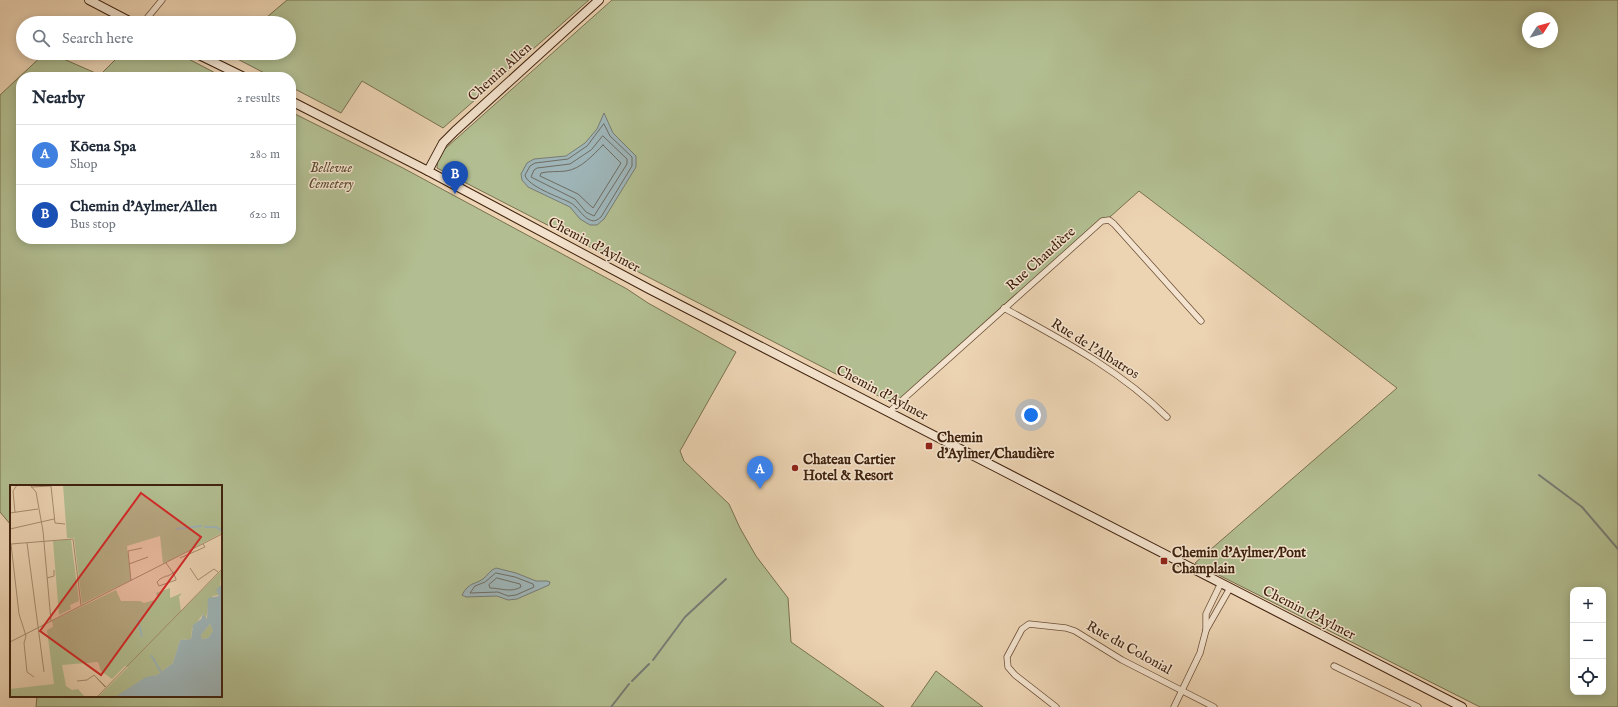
<!DOCTYPE html>
<html lang="en">
<head>
<meta charset="utf-8">
<style>
	body { margin:0; font-family:"IM FELL English",serif; background:#f6f6f7; color:#1f2937 }
	.controls { position:absolute; right:12px; bottom:12px; display:grid; overflow:hidden; border-radius:8px; box-shadow:0 2px 10px #0003 }
	.controls button { width:36px; height:36px; display:grid; place-items:center; padding:0; border:0; border-bottom:1px solid #e0e1e3; background:#fff; color:#1f2937; font:20px sans-serif }
	.compass { position:absolute; left:1522px; top:12px; width:36px; height:36px; border-radius:50%; background:#fff; box-shadow:0 2px 10px #0003; rotate:54deg }
	.you { position:absolute; left:1031px; top:415px; width:14px; height:14px; margin:-10px; border:3px solid #fff; border-radius:50%; background:#1a73e8; box-shadow:0 0 0 6px #1a73e833 }
	.badge { display:grid; place-items:center; width:26px; height:26px; border-radius:50%; background:#b45309; color:#fff; font-size:13px; font-weight:700 }
	.pin { position:absolute; translate:-50% -33px; filter:drop-shadow(0 1px 2px #0008) }
	.pin::after { content:''; position:absolute; top:21px; width:14px; height:12px; background:inherit; clip-path:polygon(0 0,100% 0,50% 100%) }
	.list { margin:0; padding:0; list-style:none }
	h2 { display:flex; justify-content:space-between; align-items:center; height:52px; margin:0; padding:0 16px; font-size:17px }
	h2 small { font-size:13px; font-weight:400; color:#747a83 }
	.list li { display:grid; grid-template-columns:26px 1fr auto; gap:12px; align-items:center; box-sizing:border-box; height:60px; padding:0 16px; border-top:1px solid #e0e1e3 }
	.list b { display:block; font-size:15px; white-space:nowrap }
	.list p { margin:0; font-size:13px; white-space:nowrap; color:#747a83 }
	.list em { font-size:13px; font-style:normal; color:#747a83 }
	.icon { flex:none; width:22px; height:22px; fill:none; stroke:currentColor; stroke-width:2; stroke-linecap:round; stroke-linejoin:round }
	.map { position:relative; flex:none; width:1618px; height:707px; overflow:hidden }
	.search { position:absolute; background:#fff; box-shadow:0 2px 10px #0003; left:16px; top:16px; width:280px; height:44px; display:flex; align-items:center; gap:10px; box-sizing:border-box; padding:0 14px; border-radius:22px; color:#747a83; font-size:15px }
	.panel { position:absolute; background:#fff; box-shadow:0 2px 10px #0003; left:16px; top:72px; width:280px; height:172px; border-radius:16px }
	.map>svg:first-child { display:block }
	.green { fill:#b2be91; stroke:#797050; fill-rule:evenodd }
	.water { fill:#9eb5b8; stroke:#787b74 }
	.lines { fill:none; stroke-linecap:round; stroke-linejoin:round }
	.shore { stroke:#6f6c63; stroke-width:1 }
	.stream { stroke:#787b74; stroke-width:2 }
	.street-casing { stroke:#6b4f37; stroke-width:7 }
	.secondary-casing { stroke:#40230e; stroke-width:10 }
	.street { stroke:#f3e2cd; stroke-width:5.5 }
	.secondary { stroke:#f3e2cd; stroke-width:8 }
	.poi-dot { fill:#8f2418; stroke:#f3e2cd; stroke-width:1.5 }
	.labels { text-anchor:middle; dominant-baseline:central; stroke-width:3; stroke-linejoin:round; paint-order:stroke }
	.street-label { font-size:14px; fill:#40230e; stroke:#f3e2cd }
	.park-label { font-size:14px; font-style:italic; fill:#5c4a2f; stroke:#f3e2cd }
	.poi-label { font-size:14px; font-weight:bold; fill:#40230e; stroke:#f3e2cd; text-anchor:start }
	.inset-river { fill:none; stroke:#9eb5b8; stroke-width:2 }
	.inset-road { fill:none; stroke:#a78d70; stroke-width:1 }
	.view { fill:#d62828; fill-opacity:0.15; stroke:#d62828; stroke-width:2 }
	.inset-edge { fill:none; stroke:#40230e; stroke-width:2 }
</style>
</head>
<body>
<div class="map">
<svg width="1618" height="707" viewBox="0 0 1618 707">
	<rect width="100%" height="100%" fill="#ecd3b2"/>
	<filter id="stains"><feTurbulence type="fractalNoise" baseFrequency=".005" numOctaves="4"/><feColorMatrix values="0 0 0 0 .2 0 0 0 0 .09 0 0 0 0 .02 0 0 0 .5 -.17"/></filter>
	<radialGradient id="worn" r=".72"><stop offset=".6" stop-color="#630" stop-opacity="0"/><stop offset="1" stop-color="#630" stop-opacity=".3"/></radialGradient>
	<!-- green -->
	<g class="green">
		<path d="M287,0h302l-146,128 -81,-47 -21,32 -50,-26v-10h-19l-46,-24h63v-30h-29z"/>
		<path d="M612,0h1006v707h-138l-285,-144 202,-175 -258,-197 -241,215 -461,-238 1,-13zM1528,18h24v24h-24zM1573,590h30v102h-30z"/>
		<path d="M45,53h5l50,22 22,-22h55l46,24h-202v162h270v-127l112,56 224,121 21,14 88,49 -56,99 4,10 45,43 11,24 16,28 32,42 3,44 93,65h-848l1,-11h184v-210h-210v39l-11,-13v-417z"/>
		<path d="M936,671l47,36h-72z"/>
	</g>
	<!-- water -->
	<g class="water">
		<path d="M604,113l9,20 23,23v11l-32,52 -7,6h-7l-10,-6 -10,-12 -42,-20 -6,-7 -1,-6 6,-11 7,-4 32,-3 19,-13 12,-14z"/>
		<path d="M496,568l20,5 20,8h11l3,1 -1,3 -32,14 -9,1 -11,-4 -31,1 -4,-2c7,-13 12,-10 21,-16 5,-4 7,-9 13,-11z"/>
	</g>
	<g class="lines">
		<!-- shore -->
		<g class="shore">
			<path d="M604,124l6,12 22,21v9l-31,51c-4,3 -6,5 -11,3 -9,-4 -12,-14 -21,-18 -10,-5 -42,-16 -44,-27l5,-9 5,-3 33,-4 19,-13z"/>
			<path d="M603,136l24,23v5l-33,52 -8,-4 -11,-13 -44,-22 3,-7 3,-2 33,-4 21,-14z"/>
			<path d="M603,145l18,18 -28,45 -15,-14 -38,-18 1,-3c8,-2 17,-1 25,-2 15,-2 27,-16 37,-26z"/>
			<path d="M496,573l19,4 18,7 1,3 -18,8 -8,1 -10,-4 -28,1 5,-7 10,-4z"/>
			<path d="M497,578l23,6 1,3c-10,6 -21,1 -31,1l-1,-3z"/>
		</g>
		<!-- stream -->
		<g class="stream">
			<path d="M1539,475l43,32 36,42"/>
			<path d="M653,660l32,-43 41,-38"/>
			<path d="M632,681l17,-17"/>
			<path d="M611,707l18,-23"/>
		</g>
		<defs>
			<g id="street">
				<path d="M143,23l19,-23"/>
				<path d="M1004,308c58,32 116,62 163,109"/>
				<path d="M889,412l213,-191 7,-1 5,4 87,97"/>
				<path d="M1206,630l24,-42"/>
				<path d="M1334,666l84,41"/>
				<path d="M1056,707l-41,-32 -7,-8 -1,-10 15,-28 7,-5 37,4 9,3 47,29 92,47"/>
				<path d="M1174,707l26,-54 6,-23v-16l15,-31"/>
			</g>
			<g id="secondary">
				<path d="M89,0l44,23"/>
				<path d="M195,53l49,24"/>
				<path d="M291,101l137,70 221,118 813,418"/>
				<path d="M428,171l15,-28 12,-12 144,-131"/>
			</g>
		</defs>
		<!-- street casing -->
		<use href="#street" class="street-casing"/>
		<!-- secondary casing -->
		<use href="#secondary" class="secondary-casing"/>
		<!-- street -->
		<use href="#street" class="street"/>
		<!-- secondary -->
		<use href="#secondary" class="secondary"/>
	</g>
	<!-- markers -->
	<g class="poi-dot">
		<rect x="925" y="442" width="8" height="8" rx="2"/>
		<circle cx="795" cy="468" r="4"/>
		<rect x="1160" y="557" width="8" height="8" rx="2"/>
	</g>
	<g class="labels">
		<!-- street labels -->
		<g class="street-label">
			<text transform="translate(500 72) rotate(-42)">Chemin Allen</text>
			<text transform="translate(594 245) rotate(28)">Chemin d'Aylmer</text>
			<text transform="translate(1041 259) rotate(-42)">Rue Chaudière</text>
			<text transform="translate(1095 349) rotate(32)">Rue de l'Albatros</text>
			<text transform="translate(882 393) rotate(28)">Chemin d'Aylmer</text>
			<text transform="translate(1309 613) rotate(27)">Chemin d'Aylmer</text>
			<text transform="translate(1129 648) rotate(29)">Rue du Colonial</text>
		</g>
		<!-- park labels -->
		<g class="park-label">
			<text x="331" y="168">Bellevue<tspan x="331" dy="16">Cemetery</tspan></text>
		</g>
		<!-- poi labels -->
		<g class="poi-label">
			<text x="937" y="438">Chemin<tspan x="937" dy="16">d'Aylmer/Chaudière</tspan></text>
			<text x="803" y="460">Chateau Cartier<tspan x="803" dy="16">Hotel &amp; Resort</tspan></text>
			<text x="1172" y="553">Chemin d'Aylmer/Pont<tspan x="1172" dy="16">Champlain</tspan></text>
		</g>
	</g>
	<!-- overview -->
	<g transform="translate(10 485)">
		<rect width="212" height="212" fill="#ecd3b2"/>
		<path d="M53,0h159v48l-59,31 -3,-28 -33,10 4,34 -49,24 -8,-66h-7zM61,54l8,62 -9,4 1,4 -12,6 -6,-74zM212,85l-3,25 -6,1 -4,6 -3,17 -3,-5 -11,15 -1,10 -11,1 -7,23 -16,12 -11,3 -27,18 -21,1 30,-30 -3,-1 -13,13 -11,-8 -3,-9 -36,3 4,21 6,4 6,-1 7,8h-75v-8l44,-5 -7,-54 6,-3 -1,-6 64,-31 5,11h19l4,2 14,-4 -2,-6 14,-5v10l12,-5 -3,4 2,14zM200,139l3,7 -5,7 -6,1 -1,-4z" fill="#b2be91"/>
		<path d="M212,99v113h-107l31,-20 11,-2 16,-12 7,-23 11,-1 2,-14 8,-6 2,-5 4,5 1,-21 11,-2 -3,-6zM200,139l3,7 -5,7 -6,1 -1,-4z" fill="#9eb5b8" fill-rule="evenodd"/>
		<path class="inset-river" d="M194,42h12l6,4M166,44l26,-3M128,135l4,17M141,170l10,17"/>
		<path class="inset-road" d="M20,0l6,7 7,39 8,90M21,2l20,-1 4,37 10,1M5,27l-2,-21 4,-6M0,28l28,-4M0,44l44,-10M17,58l17,129M1,59l8,70 7,22 -2,7 3,29 7,5M1,59l62,-5 8,66M170,73l25,-11 -2,-3M156,78l5,7 2,3 3,6v1l-17,6 -2,-4 3,-3 6,-3h2l5,-3 3,-2M119,79l19,-7M180,83l8,12 16,-11 4,3M37,93l7,-2v-6M121,96l-3,-30 14,-3M0,157l212,-108M67,196l10,-1 7,-5M95,202l-11,-12 12,12M87,212l125,-128"/>
		<path class="view" d="M131,8l60,44 -100,138 -61,-44z"/>
		<rect width="212" height="212" class="inset-edge"/>
	</g>
	<rect width="100%" height="100%" filter="url(#stains)"/>
	<rect width="100%" height="100%" fill="url(#worn)"/>
</svg>
<div class="controls">
<button>+</button>
<button>−</button>
<button><svg class="icon" aria-label="locate" viewBox="0 0 24 24"><circle cx="12" cy="12" r="6"/><path d="M12 2v4M12 18v4M2 12h4M18 12h4"/></svg></button>
</div>
<svg class="compass" viewBox="-18 -18 36 36"><path d="M0-13l5 13h-10z" fill="#e53935"/><path d="M0 13l5-13h-10z" fill="#747a83"/></svg>
<div class="you"></div>
<div class="pin badge" style="left:760px;top:489px;background:#3f7fe0">A</div>
<div class="pin badge" style="left:455px;top:194px;background:#1a4fb4">B</div>
<div class="search"><svg class="icon" aria-label="search" viewBox="0 0 24 24"><circle cx="10" cy="10" r="6"/><path d="M15 15l6 6"/></svg>Search here</div>
<section class="panel">
<h2>Nearby<small>2 results</small></h2>
<ul class="list">
<li><span class="badge" style="background:#3f7fe0">A</span><div><b>Kōena Spa</b><p>Shop</p></div><em>280 m</em></li>
<li><span class="badge" style="background:#1a4fb4">B</span><div><b>Chemin d'Aylmer/Allen</b><p>Bus stop</p></div><em>620 m</em></li>
</ul>
</section>
</div>
</body>
</html>
